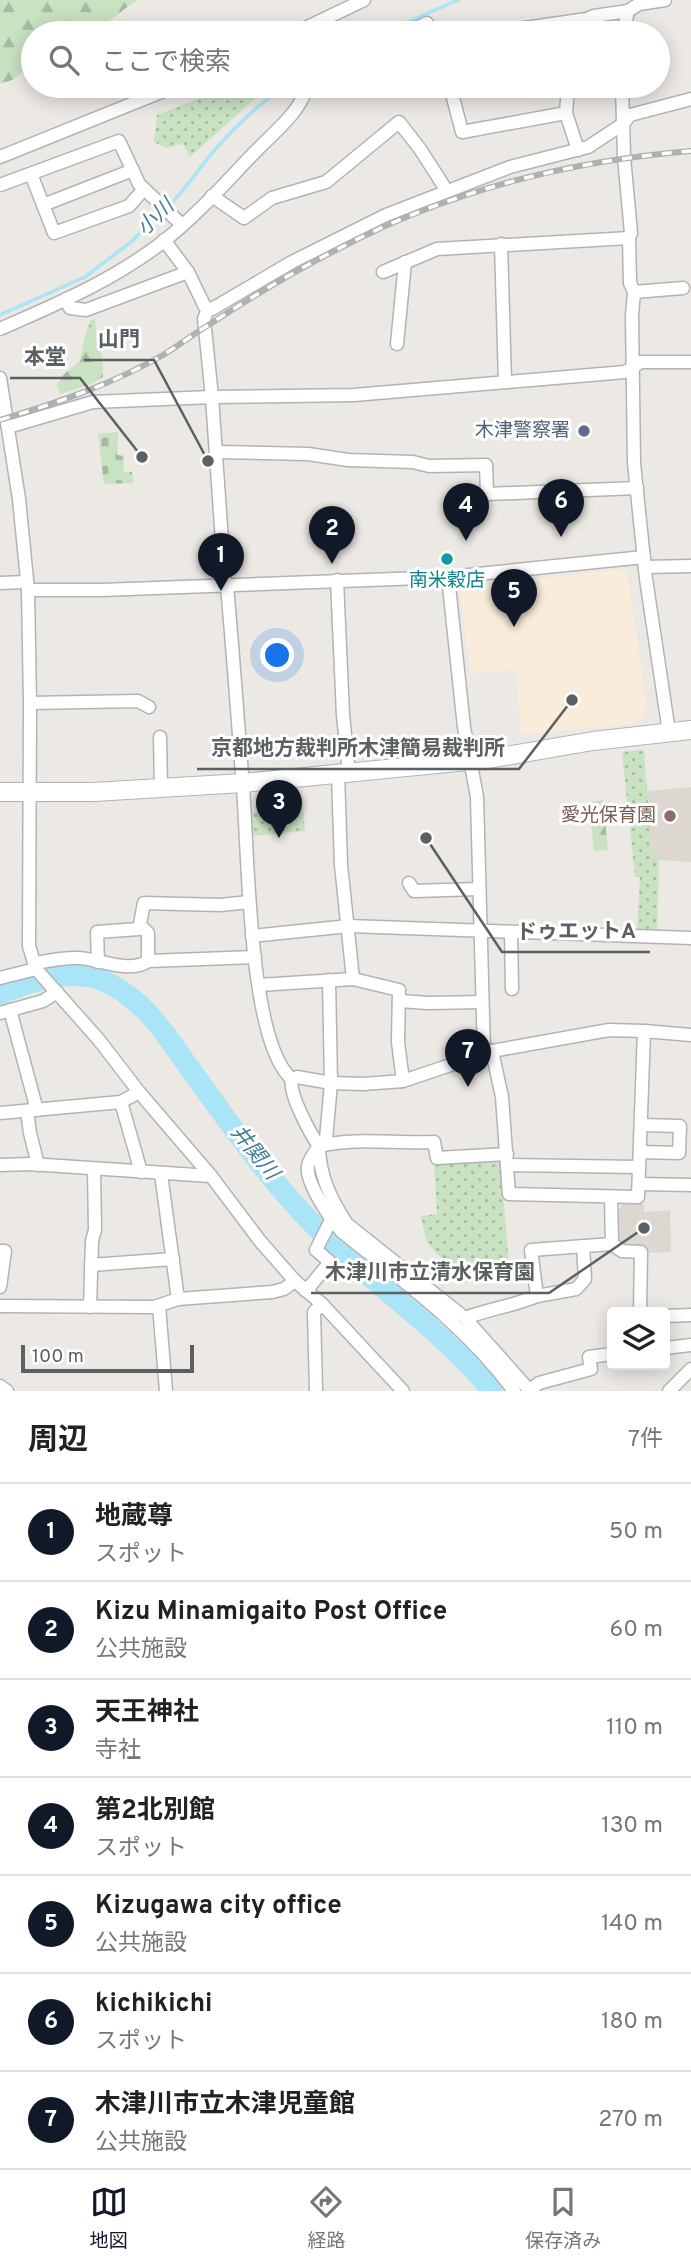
<!DOCTYPE html>
<html lang="ja">
<head>
<meta charset="utf-8">
<style>
	body { margin:0; font-family:Overpass,"Noto Sans JP",sans-serif; background:#f2f2f2; color:#222 }
	.controls { position:absolute; right:21px; bottom:21px; display:grid; overflow:hidden; border-radius:7px; box-shadow:0 4px 18px #0003 }
	.controls button { width:63px; height:63px; display:grid; place-items:center; padding:0; border:0; border-bottom:2px solid #e0e0e0; background:#fff; color:#222; font:35px sans-serif }
	.scale { position:absolute; left:21px; bottom:18px; width:173px; box-sizing:border-box; padding-left:7px; border:4px solid #5b6062; border-top:0; font-size:19px; line-height:24px; white-space:nowrap; color:#5b6062; -webkit-text-stroke:5px #fff; paint-order:stroke }
	.you { position:absolute; left:278px; top:656px; width:24px; height:24px; margin:-18px; border:5px solid #fff; border-radius:50%; background:#1a73e8; box-shadow:0 0 0 10px #1a73e833 }
	.badge { display:grid; place-items:center; width:46px; height:46px; border-radius:50%; background:#111827; color:#fff; font-size:23px; font-weight:700 }
	.pin { position:absolute; translate:-50% -58px; filter:drop-shadow(0 2px 4px #0008) }
	.pin::after { content:''; position:absolute; top:37px; width:24px; height:21px; background:inherit; clip-path:polygon(0 0,100% 0,50% 100%) }
	.list { margin:0; padding:0; list-style:none }
	h2 { display:flex; justify-content:space-between; align-items:center; height:91px; margin:0; padding:0 28px; font-size:30px }
	h2 small { font-size:23px; font-weight:400; color:#767676 }
	.list li { display:grid; grid-template-columns:46px 1fr auto; gap:21px; align-items:center; box-sizing:border-box; height:98px; padding:0 28px; border-top:2px solid #e0e0e0 }
	.list b { display:block; font-size:26px; white-space:nowrap }
	.list p { margin:0; font-size:23px; white-space:nowrap; color:#767676 }
	.list em { font-size:23px; font-style:normal; color:#767676 }
	.icon { flex:none; width:38px; height:38px; fill:none; stroke:currentColor; stroke-width:2; stroke-linecap:round; stroke-linejoin:round }
	.map { position:relative; flex:none; width:691px; height:1391px; overflow:hidden }
	.search { position:absolute; background:#fff; box-shadow:0 4px 18px #0003; left:21px; right:21px; top:21px; height:77px; display:flex; align-items:center; gap:18px; box-sizing:border-box; padding:0 24px; border-radius:38px; color:#767676; font-size:26px }
	.sheet { height:777px; background:#fff }
	nav { display:flex; justify-content:space-around; align-items:center; box-sizing:border-box; height:98px; border-top:2px solid #e0e0e0; background:#fff; font-size:19px; color:#767676 }
	nav a { display:grid; justify-items:center; gap:4px }
	nav .on { color:#111827 }
	.map>svg:first-child { display:block }
	.commercial { fill:#faecda }
	.education { fill:#dcd8d1 }
	.green { fill:url(#green-dots) }
	.forest { fill:url(#forest-firs) }
	.cemetery { fill:url(#cemetery-stones) }
	.lines { fill:none; stroke-linecap:round; stroke-linejoin:round }
	.stream { stroke:#a9e4f7; stroke-width:3.5 }
	.river { stroke:#a9e4f7; stroke-width:21 }
	.street-casing { stroke:#b0b4b7; stroke-width:15 }
	.secondary-casing { stroke:#afb4b7; stroke-width:20 }
	.street { stroke:#fff; stroke-width:12 }
	.secondary { stroke:#fff; stroke-width:18 }
	.rail-casing { stroke:#afb0b0; stroke-width:6 }
	.rail { stroke:#fff; stroke-width:3.5; stroke-dasharray:10; stroke-linecap:butt }
	.service-dot { fill:#5c6f8a; stroke:#fff; stroke-width:2.5 }
	.culture-dot { fill:#0f9aa8; stroke:#fff; stroke-width:2.5 }
	.education-dot { fill:#8d6e63; stroke:#fff; stroke-width:2.5 }
	.labels { text-anchor:middle; dominant-baseline:central; stroke-width:6; stroke-linejoin:round; paint-order:stroke }
	.service-label { font-size:19px; fill:#4e5e75; stroke:#fff; text-anchor:end }
	.culture-label { font-size:19px; fill:#0d838f; stroke:#fff }
	.education-label { font-size:19px; fill:#785e54; stroke:#fff; text-anchor:end }
	.water-label { font-size:21px; font-style:italic; fill:#427b96; stroke:#fff }
	.leader { fill:none; stroke:#5b6062; stroke-width:2.5 }
	.callout-dot { fill:#5b6062; stroke:#fff; stroke-width:2.5 }
	.callout-label { font-size:21px; text-anchor:middle; font-weight:bold; fill:#5b6062; stroke:#fff; stroke-width:6; stroke-linejoin:round; paint-order:stroke }
</style>
</head>
<body>
<div class="map">
<svg width="691" height="1391" viewBox="0 0 691 1391">
	<defs>
		<pattern id="green-dots" width="8" height="8" patternUnits="userSpaceOnUse" patternTransform="scale(1.75)"><rect width="8" height="8" fill="#c8e2c2"/><path d="M2 2h.1M6 6h.1" fill="none" stroke="#a5bba1" stroke-width="1.8" stroke-linecap="round"/></pattern>
		<pattern id="forest-firs" width="22" height="20" patternUnits="userSpaceOnUse" patternTransform="scale(1.75)"><rect width="22" height="20" fill="#c8e2c2"/><path d="M5 1l3.5 6h-7zM16 11l3.5 6h-7z" fill="#a5bba1"/></pattern>
		<pattern id="cemetery-stones" width="16" height="16" patternUnits="userSpaceOnUse" patternTransform="scale(1.75)"><rect width="16" height="16" fill="#c8e2c2"/><path d="M2 7V4a2 2 0 0 1 4 0v3zM10 15v-3a2 2 0 0 1 4 0v3z" fill="#a5bba1"/></pattern>
	</defs>
	<rect width="100%" height="100%" fill="#ece8e3"/>
	<!-- commercial -->
	<path class="commercial" d="M622,569l5,3 20,135 -11,17 -115,10 -5,-65 -46,5 -10,-83 2,-3z"/>
	<!-- education -->
	<g class="education">
		<path d="M691,787v75l-32,-2v-5h-7l-5,-64z"/>
		<path d="M623,1203l21,1v8l26,-2 1,42 -26,1 -22,-5 -5,-5v-31z"/>
	</g>
	<!-- green -->
	<g class="green">
		<path d="M230,86h44l-16,10 -68,61 -7,-13 -17,4 -12,-6 3,-27z"/>
		<path d="M644,750l8,105h7l-2,78h-20l3,-56h-5l-13,-125z"/>
		<path d="M303,808l2,23 -55,5 -1,-24z"/>
		<path d="M500,1158l10,120 -47,5 -37,-42 -5,-25 16,-2 -3,-51z"/>
	</g>
	<!-- forest -->
	<g class="forest">
		<path d="M0,0h139l-7,3 -37,30h-62v32l-21,15 -12,4z"/>
		<path d="M95,319l2,24 5,12 1,22 -12,7 -31,10 -3,-9 7,-11 16,-13 5,-25 6,-16z"/>
		<path d="M603,800l5,50 -14,1 -5,-49z"/>
	</g>
	<!-- cemetery -->
	<path class="cemetery" d="M118,432l-1,23 7,1 -1,16h9l1,11 -29,1 -6,-50z"/>
	<g class="lines">
		<!-- stream -->
		<g class="stream">
			<path d="M382,33l76,-33"/>
			<path d="M168,207c17,-17 29,-36 45,-55 21,-24 46,-48 72,-66"/>
			<path d="M0,315l85,-38 46,-35 31,-30"/>
		</g>
		<!-- river -->
		<path class="river" d="M0,994c32,-13 74,-28 108,-11 40,20 58,53 83,87 45,63 91,128 149,180 51,47 108,87 152,141"/>
		<defs>
			<g id="street">
				<path d="M295,33l69,-33"/>
				<path d="M405,33l22,-10"/>
				<path d="M490,33l97,-14 7,-3 34,-5 11,-7 26,-4"/>
				<path d="M623,33l5,-22"/>
				<path d="M450,86l12,46 104,-19"/>
				<path d="M568,86l-2,27 12,37"/>
				<path d="M622,86l2,71 7,76 -2,5 1,45 4,9 -2,24 2,147 12,116 23,153"/>
				<path d="M307,90l15,-4"/>
				<path d="M0,157l176,-71"/>
				<path d="M31,174l23,59 75,-27 15,-17"/>
				<path d="M0,185l119,-44 20,43 43,41"/>
				<path d="M212,196l32,22 28,-20 54,-16 73,-60 21,27 27,42"/>
				<path d="M43,205l90,-35"/>
				<path d="M164,240l24,32 17,35 7,2 80,-47 94,-47 124,-48 78,-20 35,-23 7,-9 61,-16"/>
				<path d="M501,244l4,137"/>
				<path d="M383,272l54,-23 192,-11"/>
				<path d="M634,292l49,-4"/>
				<path d="M66,299l4,9 16,2 102,-38"/>
				<path d="M208,309l-4,10 8,78 142,-2 271,-23 16,-10h50"/>
				<path d="M0,329c57,-25 114,-49 164,-88 33,-26 62,-59 91,-89 18,-19 46,-40 52,-66"/>
				<path d="M397,344l8,-82"/>
				<path d="M0,378l19,121 9,91 2,113 -1,243 7,23 63,71 40,52 72,84 49,65 35,40 27,23 81,87"/>
				<path d="M8,427l85,-25 119,-5 13,188"/>
				<path d="M217,452l91,2 40,6 65,2 16,4 57,-1 1,29 150,-6"/>
				<path d="M645,567l46,-1"/>
				<path d="M448,577l16,150 13,70 7,256"/>
				<path d="M337,580l6,135 6,58"/>
				<path d="M0,583l26,-1"/>
				<path d="M227,586c6,67 11,135 16,202 5,58 5,256 49,291l5,-2 34,6 32,1 40,-3 89,-30 117,-21 35,1 47,4"/>
				<path d="M28,590h74l346,-13 196,-20"/>
				<path d="M30,703l108,-2 11,6"/>
				<path d="M160,737l1,52"/>
				<path d="M338,774l3,91 12,114 46,11 -1,52 5,39"/>
				<path d="M409,883l5,8 65,-2"/>
				<path d="M140,925l8,8v28"/>
				<path d="M511,932l1,57"/>
				<path d="M252,936l97,-10 342,12"/>
				<path d="M98,962l-1,-30 42,-3 5,-26 76,2 29,-3"/>
				<path d="M35,963c14,-2 29,-6 44,-5 21,1 50,16 69,3l107,-4"/>
				<path d="M0,978l36,-9"/>
				<path d="M329,980l2,103 -5,56 -7,7c0,29 12,54 28,78l118,94 65,73"/>
				<path d="M259,985l94,-6"/>
				<path d="M400,1001l28,2 54,-1"/>
				<path d="M10,1010l27,100"/>
				<path d="M0,1013l43,-12 14,-9"/>
				<path d="M492,1051l10,46 7,97 129,3 6,-166"/>
				<path d="M292,1079c-4,14 18,54 27,67 -4,6 -10,13 -11,20 -3,16 23,54 34,66 61,49 125,95 172,159"/>
				<path d="M121,1102l20,70"/>
				<path d="M27,1111l3,22 8,32"/>
				<path d="M0,1113l121,-11 18,-10"/>
				<path d="M319,1146c38,-9 77,-2 115,-4l3,16 70,-4"/>
				<path d="M640,1152l39,1 1,-27 -39,-1"/>
				<path d="M0,1165l30,-1 181,12"/>
				<path d="M507,1165l132,2"/>
				<path d="M161,1174l17,125"/>
				<path d="M639,1184l52,1"/>
				<path d="M612,1244l10,7 19,1 -1,60"/>
				<path d="M0,1251h5l-5,36"/>
				<path d="M91,1265l82,-6"/>
				<path d="M306,1291l24,-29 -14,-12 15,-30"/>
				<path d="M537,1296l39,-7 9,-10 -2,-33"/>
				<path d="M0,1306l154,1 24,-8 94,-7 12,-3 11,-8"/>
				<path d="M159,1306l7,85"/>
				<path d="M90,1307l2,-66 3,-11 -1,-61"/>
				<path d="M665,1316l26,-1"/>
				<path d="M465,1318c24,-9 48,-12 72,-22l-6,-46 81,-6 -1,-47"/>
				<path d="M665,1348l26,-3"/>
				<path d="M0,1386l7,5"/>
				<path d="M530,1390l9,-7 52,-14 -2,-12 23,-3"/>
				<path d="M316,1391l-2,-79 8,-8"/>
				<path d="M669,1391l22,-22"/>
			</g>
			<path id="secondary" d="M0,792h94l149,-9 245,-24 105,-18 98,-11"/>
		</defs>
		<!-- street casing -->
		<use href="#street" class="street-casing"/>
		<!-- secondary casing -->
		<use href="#secondary" class="secondary-casing"/>
		<!-- street -->
		<use href="#street" class="street"/>
		<!-- secondary -->
		<use href="#secondary" class="secondary"/>
		<defs>
			<path id="rail" d="M0,420c56,-17 111,-35 163,-65 15,-9 29,-20 44,-29 43,-28 87,-55 133,-78 108,-57 230,-87 351,-97"/>
		</defs>
		<!-- rail casing -->
		<use href="#rail" class="rail-casing"/>
		<!-- rail -->
		<use href="#rail" class="rail"/>
	</g>
	<!-- markers -->
	<circle class="service-dot" cx="584" cy="431" r="7"/>
	<circle class="culture-dot" cx="447" cy="559" r="7"/>
	<circle class="education-dot" cx="670" cy="816" r="7"/>
	<g class="labels">
		<!-- service labels -->
		<g class="service-label">
			<text x="570" y="431">木津警察署</text>
		</g>
		<!-- culture labels -->
		<g class="culture-label">
			<text x="447" y="581">南米穀店</text>
		</g>
		<!-- education labels -->
		<g class="education-label">
			<text x="656" y="816">愛光保育園</text>
		</g>
		<!-- water labels -->
		<g class="water-label">
			<text transform="translate(156 218) rotate(-44)">小川</text>
			<text transform="translate(254 1153) rotate(51)">井関川</text>
		</g>
	</g>
	<!-- callouts -->
	<path class="leader" d="M208 461L154 360H84M142 457L80 378H10M572 700L519 769H197M426 838L502 952H650M644 1228L549 1293H311"/>
	<g class="callout-dot">
		<circle cx="208" cy="461" r="7"/>
		<circle cx="142" cy="457" r="7"/>
		<circle cx="572" cy="700" r="7"/>
		<circle cx="426" cy="838" r="7"/>
		<circle cx="644" cy="1228" r="7"/>
	</g>
	<g class="callout-label">
		<text x="119" y="346">山門</text>
		<text x="45" y="364">本堂</text>
		<text x="358" y="755">京都地方裁判所木津簡易裁判所</text>
		<text x="576" y="938">ドゥエットA</text>
		<text x="430" y="1279">木津川市立清水保育園</text>
	</g>
</svg>
<div class="controls">
<button><svg class="icon" aria-label="layers" viewBox="0 0 24 24"><path d="M12 4l9 5-9 5-9-5zM3 14l9 5 9-5"/></svg></button>
</div>
<div class="scale">100 m</div>
<div class="you"></div>
<div class="pin badge" style="left:221px;top:591px">1</div>
<div class="pin badge" style="left:332px;top:564px">2</div>
<div class="pin badge" style="left:279px;top:838px">3</div>
<div class="pin badge" style="left:466px;top:541px">4</div>
<div class="pin badge" style="left:514px;top:627px">5</div>
<div class="pin badge" style="left:561px;top:537px">6</div>
<div class="pin badge" style="left:468px;top:1087px">7</div>
<div class="search"><svg class="icon" aria-label="search" viewBox="0 0 24 24"><circle cx="10" cy="10" r="6"/><path d="M15 15l6 6"/></svg>ここで検索</div>
</div>
<section class="sheet">
<h2>周辺<small>7件</small></h2>
<ul class="list">
<li><span class="badge">1</span><div><b>地蔵尊</b><p>スポット</p></div><em>50 m</em></li>
<li><span class="badge">2</span><div><b>Kizu Minamigaito Post Office</b><p>公共施設</p></div><em>60 m</em></li>
<li><span class="badge">3</span><div><b>天王神社</b><p>寺社</p></div><em>110 m</em></li>
<li><span class="badge">4</span><div><b>第2北別館</b><p>スポット</p></div><em>130 m</em></li>
<li><span class="badge">5</span><div><b>Kizugawa city office</b><p>公共施設</p></div><em>140 m</em></li>
<li><span class="badge">6</span><div><b>kichikichi</b><p>スポット</p></div><em>180 m</em></li>
<li><span class="badge">7</span><div><b>木津川市立木津児童館</b><p>公共施設</p></div><em>270 m</em></li>
</ul>
</section>
<nav>
<a class="on"><svg class="icon" aria-label="map" viewBox="0 0 24 24"><path d="M3 6l6-2 6 2 6-2v14l-6 2-6-2-6 2zM9 4v14M15 6v14"/></svg>地図</a>
<a><svg class="icon" aria-label="directions" viewBox="0 0 24 24"><path d="M12 3l9 9-9 9-9-9zM9 14v-3h6M13 9l2 2-2 2"/></svg>経路</a>
<a><svg class="icon" aria-label="saved" viewBox="0 0 24 24"><path d="M7 4h10v16l-5-4-5 4z"/></svg>保存済み</a>
</nav>
</body>
</html>
